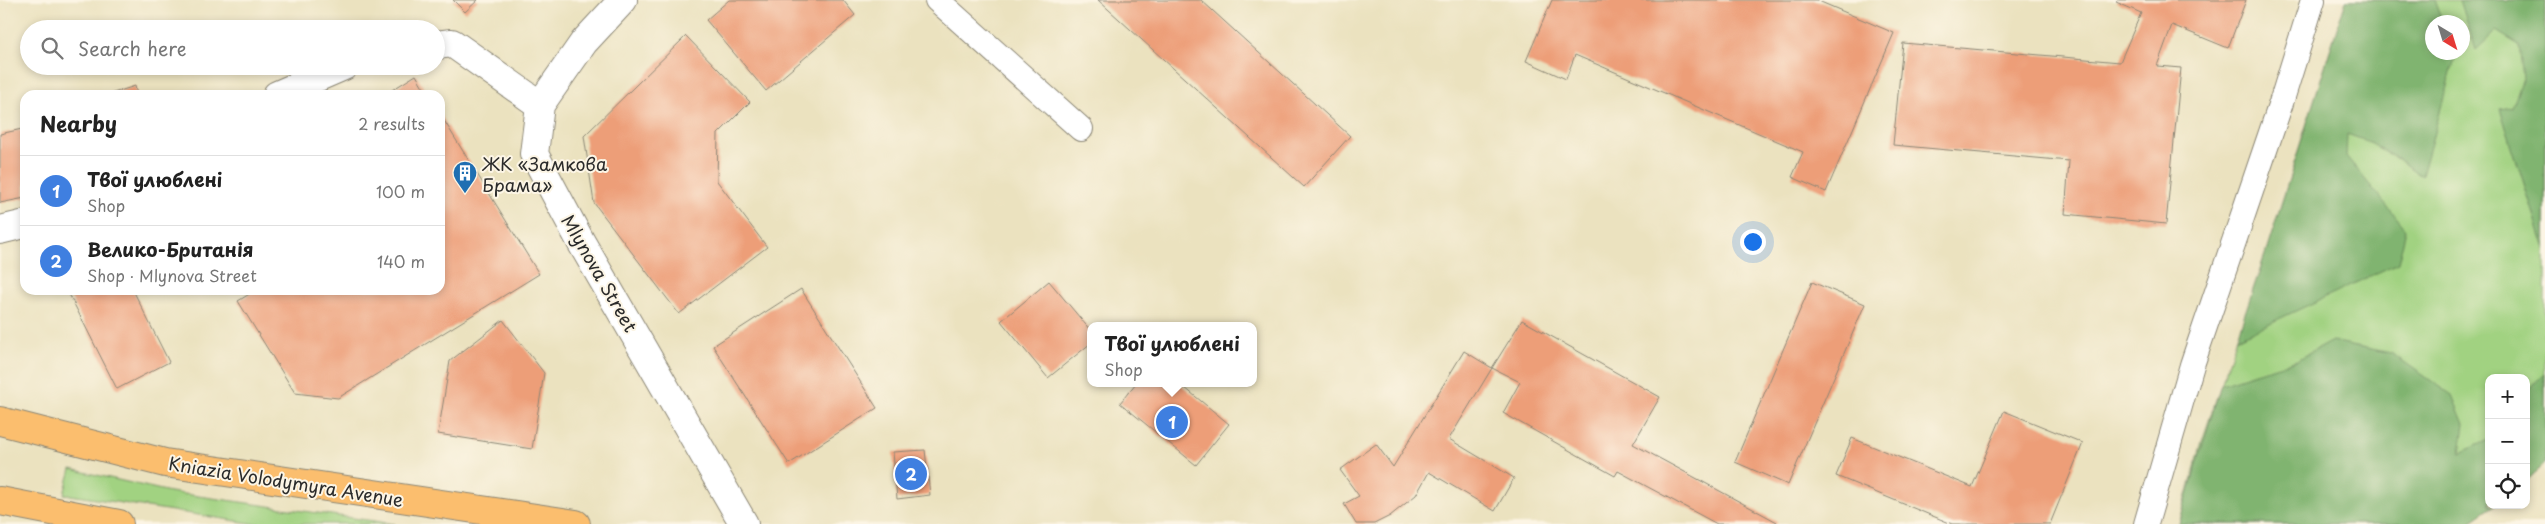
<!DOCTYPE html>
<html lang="en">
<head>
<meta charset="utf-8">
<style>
	body { margin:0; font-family:"Playpen Sans",sans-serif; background:#f6f6f6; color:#222 }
	.controls { position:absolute; right:15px; bottom:15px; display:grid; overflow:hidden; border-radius:10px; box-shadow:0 2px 8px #0003 }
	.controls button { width:45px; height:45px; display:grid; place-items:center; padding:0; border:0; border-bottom:1px solid #e0e0e0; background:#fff; color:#222; font:25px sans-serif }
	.compass { position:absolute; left:2425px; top:15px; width:45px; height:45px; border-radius:50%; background:#fff; box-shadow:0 2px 8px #0003; rotate:142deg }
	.you { position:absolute; left:1752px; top:241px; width:18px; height:18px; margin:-12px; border:4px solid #fff; border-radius:50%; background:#1a73e8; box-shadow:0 0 0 8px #1a73e833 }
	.badge { display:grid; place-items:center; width:32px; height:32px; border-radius:50%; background:#1f6fb2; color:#fff; font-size:16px; font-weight:700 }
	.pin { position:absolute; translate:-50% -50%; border:2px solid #fff; box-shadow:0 1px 5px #0006 }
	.popup { position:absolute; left:1087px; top:322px; width:170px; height:65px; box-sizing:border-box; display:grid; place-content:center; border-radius:10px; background:#fff; filter:drop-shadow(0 1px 4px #0005); font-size:16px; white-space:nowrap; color:#767676 }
	.popup b { font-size:19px; color:#222 }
	.popup::after { content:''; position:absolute; left:50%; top:100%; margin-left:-10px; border:10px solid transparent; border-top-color:#fff }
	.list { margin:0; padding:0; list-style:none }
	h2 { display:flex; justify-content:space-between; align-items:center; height:65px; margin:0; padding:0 20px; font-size:21px }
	h2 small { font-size:16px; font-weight:400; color:#767676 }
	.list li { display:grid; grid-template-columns:32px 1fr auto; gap:15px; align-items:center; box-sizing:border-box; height:70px; padding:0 20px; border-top:1px solid #e0e0e0 }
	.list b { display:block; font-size:19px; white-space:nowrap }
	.list p { margin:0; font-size:16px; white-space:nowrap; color:#767676 }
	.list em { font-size:16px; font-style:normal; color:#767676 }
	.icon { flex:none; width:28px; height:28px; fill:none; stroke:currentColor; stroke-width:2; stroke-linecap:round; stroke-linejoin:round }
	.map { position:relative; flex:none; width:2545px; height:524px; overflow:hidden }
	.search { position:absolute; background:#fff; box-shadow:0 2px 8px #0003; left:20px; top:20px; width:425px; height:55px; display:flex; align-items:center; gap:12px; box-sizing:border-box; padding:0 18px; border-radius:28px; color:#767676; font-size:19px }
	.panel { position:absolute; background:#fff; box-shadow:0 2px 8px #0003; left:20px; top:90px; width:425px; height:205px; border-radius:15px }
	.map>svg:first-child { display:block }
	.green { fill:#a1d281; stroke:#667e56; fill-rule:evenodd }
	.forest { fill:#80b46f; stroke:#56704d }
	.building { fill:#ed9e78 }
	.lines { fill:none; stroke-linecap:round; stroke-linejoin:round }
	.lane-casing { stroke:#8b8675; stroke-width:26 }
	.street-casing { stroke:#8b8675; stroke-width:30 }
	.primary-casing { stroke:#8b8675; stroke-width:30 }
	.lane { stroke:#fff; stroke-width:24 }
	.street { stroke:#fff; stroke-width:28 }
	.primary { stroke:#fbbe6e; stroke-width:28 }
	.labels { text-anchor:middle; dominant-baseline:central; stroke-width:4; stroke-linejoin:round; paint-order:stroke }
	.poi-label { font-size:18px; fill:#2b2b2b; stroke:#fcf5e5; text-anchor:start }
	.street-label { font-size:18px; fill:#2b2b2b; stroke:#fcf5e5 }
</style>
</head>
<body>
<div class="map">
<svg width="2545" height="524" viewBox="0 0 2545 524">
	<rect width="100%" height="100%" fill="#fcf5e5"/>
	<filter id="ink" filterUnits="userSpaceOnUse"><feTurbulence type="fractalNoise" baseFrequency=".02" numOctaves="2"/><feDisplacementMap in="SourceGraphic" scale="10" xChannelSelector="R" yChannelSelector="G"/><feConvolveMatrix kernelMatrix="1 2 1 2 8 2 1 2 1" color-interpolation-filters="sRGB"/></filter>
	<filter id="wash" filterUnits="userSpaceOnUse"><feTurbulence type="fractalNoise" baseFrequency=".0096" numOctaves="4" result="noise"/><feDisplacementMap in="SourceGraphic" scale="20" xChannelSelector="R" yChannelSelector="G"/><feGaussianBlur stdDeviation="1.12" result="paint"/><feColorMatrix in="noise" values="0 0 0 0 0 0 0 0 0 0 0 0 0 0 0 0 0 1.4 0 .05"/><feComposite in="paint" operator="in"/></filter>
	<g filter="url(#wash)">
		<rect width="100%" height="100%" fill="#ebe2bf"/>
		<!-- green -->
		<g class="green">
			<path d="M2346,0h199v464l-19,17v-103h-37v127h6l-28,19h-288l24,-86 64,-189zM2432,22h30v30h-30z"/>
			<path d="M71,469l99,23 225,32h-139l-192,-30z"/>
		</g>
		<!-- forest -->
		<g class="forest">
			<path d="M2346,0h89l8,22h-11v30l21,1 2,5 -33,117 -50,-32 -25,-9 -1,22 60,73 -8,34 -162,76 31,-90z"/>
			<path d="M2460,0h85v249l-45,-140 12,-2 11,-29 -4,-33 -23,-14 -20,19z"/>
			<path d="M2332,341l59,12 61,42 12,29 -4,29 29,-13v65h6l-28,19h-288l42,-140 76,-24z"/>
			<path d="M2545,374v90l-19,17v-89z"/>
		</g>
		<g id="blocks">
			<!-- building -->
			<g class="building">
				<path d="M453,0h25l-13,12z"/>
				<path d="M729,0h114l12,15 -89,76 -60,-71z"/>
				<path d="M1098,0h103l149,136 -46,51z"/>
				<path d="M1552,0h264l78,33 -68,159 -34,-15 11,-25 -228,-97 -9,24 -40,-18z"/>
				<path d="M2117,0h129l-18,48 -56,-23 -15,41 24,2 -15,156 -101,-10 4,-53 -176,-16 10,-102 217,19 21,-49 -25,-11z"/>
				<path d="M686,36l64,66 -32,32 -1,47 50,66 -88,67 -85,-111 -10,-67z"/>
				<path d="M416,75l12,20h-44z"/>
				<path d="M135,86l2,9h-30z"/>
				<path d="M440,114l99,160 -201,124 -43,-5 -57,-92 18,-11h184z"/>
				<path d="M22,129l3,14v55l-25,5v-69z"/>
				<path d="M1049,281l42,50v12l-43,35 -47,-57z"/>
				<path d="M1812,282l53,22 -77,181 -53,-23z"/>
				<path d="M801,289l76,119 -88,56 -76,-118z"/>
				<path d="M67,290h66l36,72 -52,27z"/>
				<path d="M503,320l41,53 -12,76 -94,-15 12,-73z"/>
				<path d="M1522,320l138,77 -27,47 144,78 -1,2h-59l-99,-53 -3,5 -112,-63 17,-31 -28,-14z"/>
				<path d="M1464,351l28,17 -43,71 65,39 -19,33 -66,-39 -13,23 -26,21 -16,8h-18l-12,-20 15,-8 -19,-26 36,-26 17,23z"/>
				<path d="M1136,383h43l50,41 -33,41 -76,-62z"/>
				<path d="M2004,411l79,32 -33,81h-98l-116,-48 16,-38 120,49z"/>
				<path d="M925,450l5,45 -33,4 -4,-47z"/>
			</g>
		</g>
	</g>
	<g filter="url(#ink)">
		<use href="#blocks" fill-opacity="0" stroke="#8b8675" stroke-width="1"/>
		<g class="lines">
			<defs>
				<g id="lane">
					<path d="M937,0l144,129"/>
					<path d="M2146,524l46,-159 89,-262 32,-103"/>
				</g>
				<g id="street">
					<path d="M623,0l-39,42 -44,63 -6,49 47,88 163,282"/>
					<path d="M436,45l16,-2 88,62"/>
					<path d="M277,95l67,-29"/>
					<path d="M0,230l25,-6"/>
				</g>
				<g id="primary">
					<path d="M0,421l165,42 411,61"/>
					<path d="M0,501l119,23"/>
				</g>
			</defs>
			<!-- lane casing -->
			<use href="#lane" class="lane-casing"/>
			<!-- street casing -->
			<use href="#street" class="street-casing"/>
			<!-- primary casing -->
			<use href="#primary" class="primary-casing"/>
			<!-- lane -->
			<use href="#lane" class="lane"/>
			<!-- street -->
			<use href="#street" class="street"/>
			<!-- primary -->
			<use href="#primary" class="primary"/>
		</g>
	</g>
	<!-- icons -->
	<defs>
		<symbol id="building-pin" viewBox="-11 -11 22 30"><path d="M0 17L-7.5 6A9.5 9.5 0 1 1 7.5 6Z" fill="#1f6fb2" stroke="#fcf5e5"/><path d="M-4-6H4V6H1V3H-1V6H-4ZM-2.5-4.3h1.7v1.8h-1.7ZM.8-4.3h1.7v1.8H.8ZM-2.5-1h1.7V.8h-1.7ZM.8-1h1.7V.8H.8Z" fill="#fff"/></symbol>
	</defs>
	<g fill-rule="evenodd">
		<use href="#building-pin" x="451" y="159" width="28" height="38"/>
	</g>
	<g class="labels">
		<!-- poi labels -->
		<g class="poi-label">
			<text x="482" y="163">ЖК «Замкова<tspan x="482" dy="21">Брама»</tspan></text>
		</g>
		<!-- street labels -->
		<g class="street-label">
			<text transform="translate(600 273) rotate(60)">Mlynova Street</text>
			<text transform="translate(286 481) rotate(9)">Kniazia Volodymyra Avenue</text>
		</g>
	</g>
</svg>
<div class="controls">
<button>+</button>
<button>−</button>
<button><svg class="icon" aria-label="locate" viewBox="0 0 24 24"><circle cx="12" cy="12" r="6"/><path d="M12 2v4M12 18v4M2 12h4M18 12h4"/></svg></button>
</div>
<svg class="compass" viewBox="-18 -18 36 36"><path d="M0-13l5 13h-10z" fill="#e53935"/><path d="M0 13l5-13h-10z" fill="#767676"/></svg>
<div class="you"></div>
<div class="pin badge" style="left:1172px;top:422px;background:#3f7fe0">1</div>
<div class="popup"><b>Твої улюблені</b>Shop</div>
<div class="pin badge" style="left:911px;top:474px;background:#3f7fe0">2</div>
<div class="search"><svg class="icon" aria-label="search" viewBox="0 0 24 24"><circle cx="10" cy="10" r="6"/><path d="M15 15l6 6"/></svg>Search here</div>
<section class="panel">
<h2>Nearby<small>2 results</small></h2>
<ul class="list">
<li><span class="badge" style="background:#3f7fe0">1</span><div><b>Твої улюблені</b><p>Shop</p></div><em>100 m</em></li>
<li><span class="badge" style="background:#3f7fe0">2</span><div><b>Велико-Британія</b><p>Shop · Mlynova Street</p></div><em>140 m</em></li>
</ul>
</section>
</div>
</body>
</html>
